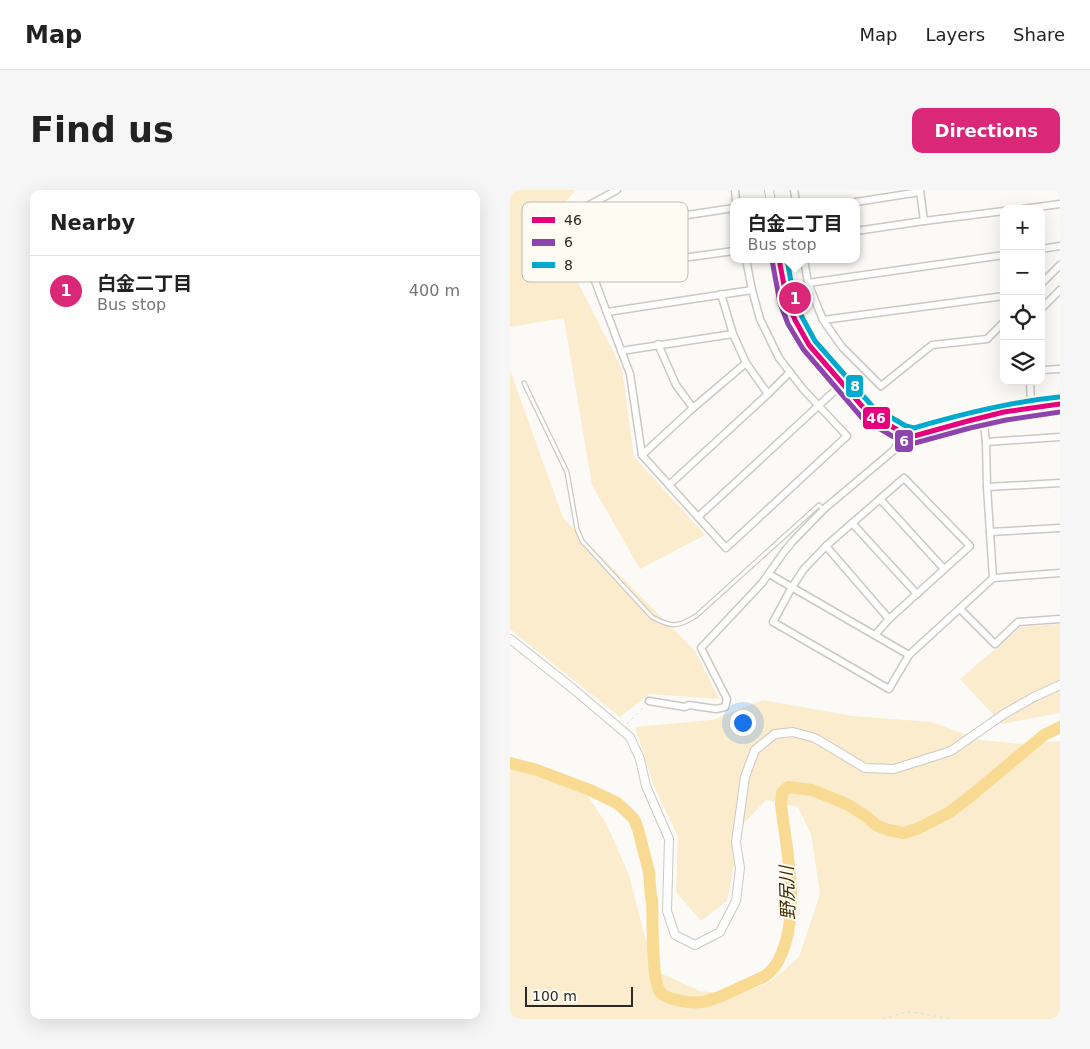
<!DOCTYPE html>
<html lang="en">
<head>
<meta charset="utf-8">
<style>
	body { margin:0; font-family:"DejaVu Sans","Noto Sans JP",sans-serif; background:#f6f6f6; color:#222 }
	.controls { position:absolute; right:15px; top:15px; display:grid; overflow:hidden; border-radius:10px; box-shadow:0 5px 20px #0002 }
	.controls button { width:45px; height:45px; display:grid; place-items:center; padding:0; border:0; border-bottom:1px solid #e0e0e0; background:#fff; color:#222; font:25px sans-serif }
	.scale { position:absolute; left:15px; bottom:12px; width:108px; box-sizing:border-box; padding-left:5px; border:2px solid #2c2922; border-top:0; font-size:14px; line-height:18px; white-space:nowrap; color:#2c2922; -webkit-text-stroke:4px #fefbf3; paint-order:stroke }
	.you { position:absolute; left:232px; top:532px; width:18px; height:18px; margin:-12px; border:4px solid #fff; border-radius:50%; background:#1a73e8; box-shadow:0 0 0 8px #1a73e833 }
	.badge { display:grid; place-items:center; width:32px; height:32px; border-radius:50%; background:#db2777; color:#fff; font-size:16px; font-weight:700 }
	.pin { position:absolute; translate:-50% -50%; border:2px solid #fff; box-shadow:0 1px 5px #0006 }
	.popup { position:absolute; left:220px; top:8px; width:130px; height:65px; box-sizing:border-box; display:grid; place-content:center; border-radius:10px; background:#fff; filter:drop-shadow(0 1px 4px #0005); font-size:16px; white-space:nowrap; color:#767676 }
	.popup b { font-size:19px; color:#222 }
	.popup::after { content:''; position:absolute; left:50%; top:100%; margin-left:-10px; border:10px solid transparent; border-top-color:#fff }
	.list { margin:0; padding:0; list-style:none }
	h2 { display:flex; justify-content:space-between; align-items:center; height:65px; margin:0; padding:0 20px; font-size:21px }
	h2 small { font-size:16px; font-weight:400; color:#767676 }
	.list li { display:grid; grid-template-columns:32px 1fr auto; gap:15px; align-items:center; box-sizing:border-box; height:70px; padding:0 20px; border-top:1px solid #e0e0e0 }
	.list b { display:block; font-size:19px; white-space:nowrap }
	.list p { margin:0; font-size:16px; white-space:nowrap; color:#767676 }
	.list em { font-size:16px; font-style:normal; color:#767676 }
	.icon { flex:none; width:28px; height:28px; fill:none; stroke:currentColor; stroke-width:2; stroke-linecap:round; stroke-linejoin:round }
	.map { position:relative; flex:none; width:550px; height:829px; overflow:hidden; border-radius:10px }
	header { display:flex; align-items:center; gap:30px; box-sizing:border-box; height:70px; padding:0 25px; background:#fff; border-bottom:1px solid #e0e0e0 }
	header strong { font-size:24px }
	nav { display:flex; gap:28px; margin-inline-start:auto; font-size:18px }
	.intro { display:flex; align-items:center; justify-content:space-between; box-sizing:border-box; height:120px; padding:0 30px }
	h1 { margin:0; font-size:35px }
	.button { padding:12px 22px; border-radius:10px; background:#db2777; color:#fff; font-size:18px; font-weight:700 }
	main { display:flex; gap:30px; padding:0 30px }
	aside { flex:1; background:#fff; border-radius:10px; box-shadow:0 5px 20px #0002 }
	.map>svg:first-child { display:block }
	.green { fill:#faeccd }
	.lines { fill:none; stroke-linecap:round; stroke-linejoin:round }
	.river { stroke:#f9da93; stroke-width:12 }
	.service-casing { stroke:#ccc9c4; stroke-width:5.5 }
	.minor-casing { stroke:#ccc9c4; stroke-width:9 }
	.tertiary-casing { stroke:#ccc9c4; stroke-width:10 }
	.path { stroke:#dadad8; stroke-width:1; stroke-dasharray:2.5 4; stroke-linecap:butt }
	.service { stroke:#fefefe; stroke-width:3 }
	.minor { stroke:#fefefe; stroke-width:6 }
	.tertiary { stroke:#fefefe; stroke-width:8 }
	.bus-1-casing { stroke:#fefbf3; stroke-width:9 }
	.bus-2-casing { stroke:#fefbf3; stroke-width:9 }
	.bus-3-casing { stroke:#fefbf3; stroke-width:9 }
	.bus-1 { stroke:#e5007d; stroke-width:5 }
	.bus-2 { stroke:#8e44ad; stroke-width:5 }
	.bus-3 { stroke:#00a9ce; stroke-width:5 }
	.labels { text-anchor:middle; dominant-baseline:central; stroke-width:4; stroke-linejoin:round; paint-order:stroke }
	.water-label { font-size:18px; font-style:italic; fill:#3f2d00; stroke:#fefbf3 }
	.key { fill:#fefbf3; stroke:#bfbcb4; stroke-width:1 }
	.key-label { font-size:14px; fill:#2c2922 }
	.line-badge { stroke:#fefbf3; stroke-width:2 }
	.badge-label { font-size:14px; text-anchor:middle; font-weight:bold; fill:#fff }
</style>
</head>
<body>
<header>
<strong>Map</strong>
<nav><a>Map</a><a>Layers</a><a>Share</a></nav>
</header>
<div class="intro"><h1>Find us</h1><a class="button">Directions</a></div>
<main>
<aside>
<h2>Nearby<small></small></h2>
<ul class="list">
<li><span class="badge">1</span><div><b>白金二丁目</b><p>Bus stop</p></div><em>400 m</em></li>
</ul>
</aside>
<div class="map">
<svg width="550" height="829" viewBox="0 0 550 829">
	<rect width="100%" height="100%" fill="#fbfaf6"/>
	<!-- green -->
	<g class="green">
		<path d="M0,0h66l-19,21 9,48 56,110 12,88 71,78 -65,34 -48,-84 -28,-167 -54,9z"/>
		<path d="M0,180l53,148 132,133 24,48 -70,-5 -29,23 -110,-88z"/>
		<path d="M550,434v89l-58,11 -42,-45 61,-52z"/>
		<path d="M253,510l90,16 78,6 50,18 40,4 39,-3v278h-550v-261l17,13 55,16 25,38 22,50 16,63 15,35 40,18 37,4 33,-13 29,-25 21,-63 -9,-60 -13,-27 -32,-7 -22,23 -10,42 -7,36 -26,20 -25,-29 2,-55 -25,-53 -18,-57 77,-7z"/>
	</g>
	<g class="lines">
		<!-- river -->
		<path class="river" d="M0,573l27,7 53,20 27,13 9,8 8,8 4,10 11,43 2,26 1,1c1,17 -1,84 9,94 7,7 32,11 41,9 3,0 7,-2 11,-3 12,-4 23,-10 35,-15 5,-3 12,-5 17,-8 11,-7 18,-23 21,-35 12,-43 0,-93 -5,-137l1,-11 6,-6 24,3 35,14 20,13 9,8 12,5 16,3 15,-5 31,-16 22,-17 72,-60 16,-8"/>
		<defs>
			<path id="service" d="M14,193l43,89 10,57 5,12 70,76c19,10 25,11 44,-1l123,-111 4,4"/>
			<g id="minor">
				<path d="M107,0l-50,27 25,56 76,-13 66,-9"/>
				<path d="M225,0l1,12"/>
				<path d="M284,0l2,12"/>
				<path d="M410,0l4,31"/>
				<path d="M346,12l64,-10"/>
				<path d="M513,19l37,-5"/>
				<path d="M346,41l68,-10 80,-10"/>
				<path d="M64,42l160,-24"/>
				<path d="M531,59l19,-3"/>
				<path d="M294,69l4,24 15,37 19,27 39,39 51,-41 55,-6 17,-17"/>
				<path d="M82,83l38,101 12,81 84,93 121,-112 -44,-47 -24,-31 -19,-39 -8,-29 -6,-31"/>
				<path d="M298,93l196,-28"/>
				<path d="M531,94l19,-19"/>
				<path d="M211,104l12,40 13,29 22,31 22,-22"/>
				<path d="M531,119l19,-19"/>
				<path d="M97,122l145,-22"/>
				<path d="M313,130l181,-24"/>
				<path d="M148,154l18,41 17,23"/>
				<path d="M111,161l112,-17"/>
				<path d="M531,180l19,-1"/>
				<path d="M520,191l1,25"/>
				<path d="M476,252l74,-5"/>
				<path d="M132,265l51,-47 53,-45"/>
				<path d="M159,295l99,-91"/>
				<path d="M477,297l73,-4"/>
				<path d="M370,309l64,70"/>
				<path d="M188,327l144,-133"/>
				<path d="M342,333l65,71"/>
				<path d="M480,342l70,-4"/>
				<path d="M316,356l63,73"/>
				<path d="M259,384l140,81 84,-77 -6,-91 -1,-45 -3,-26"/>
				<path d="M483,388l67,-5"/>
				<path d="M450,419l35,35 23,-22 42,-3"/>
				<path d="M365,445l14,-16 81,-73 -66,-68 -78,68 -22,23 -12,18 -19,35 116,67 20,-34"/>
				<path d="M139,511l36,6 4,-2 27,4 9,-2 2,-8 -26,-51 61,-65 22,-31 9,-11 31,-32 69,-58 12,-18"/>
			</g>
			<g id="tertiary">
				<path d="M259,0l2,12"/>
				<path d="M269,69l8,42 8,19 14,25 33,39 26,29 35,20 11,3c48,-14 96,-28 146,-32"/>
				<path d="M0,449l62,49 58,49 10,22 6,27 23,53 -2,72 8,24 20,10 25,-13 16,-31 4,-33 -4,-26 9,-65 10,-27 20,-16 18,-2 22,6 50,30 29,1 57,-18 53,-37 30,-17 26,-12"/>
			</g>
		</defs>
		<!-- service casing -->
		<use href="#service" class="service-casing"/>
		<!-- minor casing -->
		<use href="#minor" class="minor-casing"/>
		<!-- tertiary casing -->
		<use href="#tertiary" class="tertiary-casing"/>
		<!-- path -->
		<g class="path">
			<path d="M117,534l18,-18"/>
			<path d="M373,829l23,-7h6l40,7"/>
		</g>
		<!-- service -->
		<use href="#service" class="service"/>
		<!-- minor -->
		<use href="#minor" class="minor"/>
		<!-- tertiary -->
		<use href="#tertiary" class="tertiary"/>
		<defs>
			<path id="bus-1" d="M269,69l8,42 8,19 14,25 59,68 35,20 11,3 54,-15 36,-9 56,-8"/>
			<path id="bus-2" d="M262,70l8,43 8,21 15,25 60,70 36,21 16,3 55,-15 36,-8 54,-8"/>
			<path id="bus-3" d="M277,69l7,40 8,18 13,24 58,66 33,19 8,2c48,-14 95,-26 145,-31"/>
		</defs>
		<!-- bus-1 casing -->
		<use href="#bus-1" class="bus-1-casing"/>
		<!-- bus-2 casing -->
		<use href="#bus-2" class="bus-2-casing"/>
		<!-- bus-3 casing -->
		<use href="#bus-3" class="bus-3-casing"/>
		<!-- bus-1 -->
		<use href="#bus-1" class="bus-1"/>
		<!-- bus-2 -->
		<use href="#bus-2" class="bus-2"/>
		<!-- bus-3 -->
		<use href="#bus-3" class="bus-3"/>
	</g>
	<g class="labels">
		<!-- water labels -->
		<g class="water-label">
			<text transform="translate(277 703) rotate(-92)">野尻川</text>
		</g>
	</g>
	<!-- legend -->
	<rect x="12" y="12" width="166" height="80" rx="8" class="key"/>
	<rect x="22" y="27" width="23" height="6" fill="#e5007d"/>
	<rect x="22" y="49" width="23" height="7" fill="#8e44ad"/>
	<rect x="22" y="72" width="23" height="6" fill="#00a9ce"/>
	<g class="key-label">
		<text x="54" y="35">46</text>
		<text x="54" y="57">6</text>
		<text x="54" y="80">8</text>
	</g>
	<g class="line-badge">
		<rect x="335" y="184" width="19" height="24" rx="5" fill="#00a9ce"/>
		<rect x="352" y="216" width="29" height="24" rx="5" fill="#e5007d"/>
		<rect x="384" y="239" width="20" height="24" rx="5" fill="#8e44ad"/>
	</g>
	<g class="badge-label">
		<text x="345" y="201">8</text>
		<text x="366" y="233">46</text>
		<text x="394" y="256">6</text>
	</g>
</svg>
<div class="controls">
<button>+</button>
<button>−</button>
<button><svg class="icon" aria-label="locate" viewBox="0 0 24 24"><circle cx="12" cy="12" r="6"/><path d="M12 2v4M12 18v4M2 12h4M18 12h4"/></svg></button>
<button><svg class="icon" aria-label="layers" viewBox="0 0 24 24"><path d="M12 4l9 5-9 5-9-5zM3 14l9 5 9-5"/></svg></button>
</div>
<div class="scale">100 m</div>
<div class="you"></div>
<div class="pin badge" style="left:285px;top:108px">1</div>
<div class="popup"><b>白金二丁目</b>Bus stop</div>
</div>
</main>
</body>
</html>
